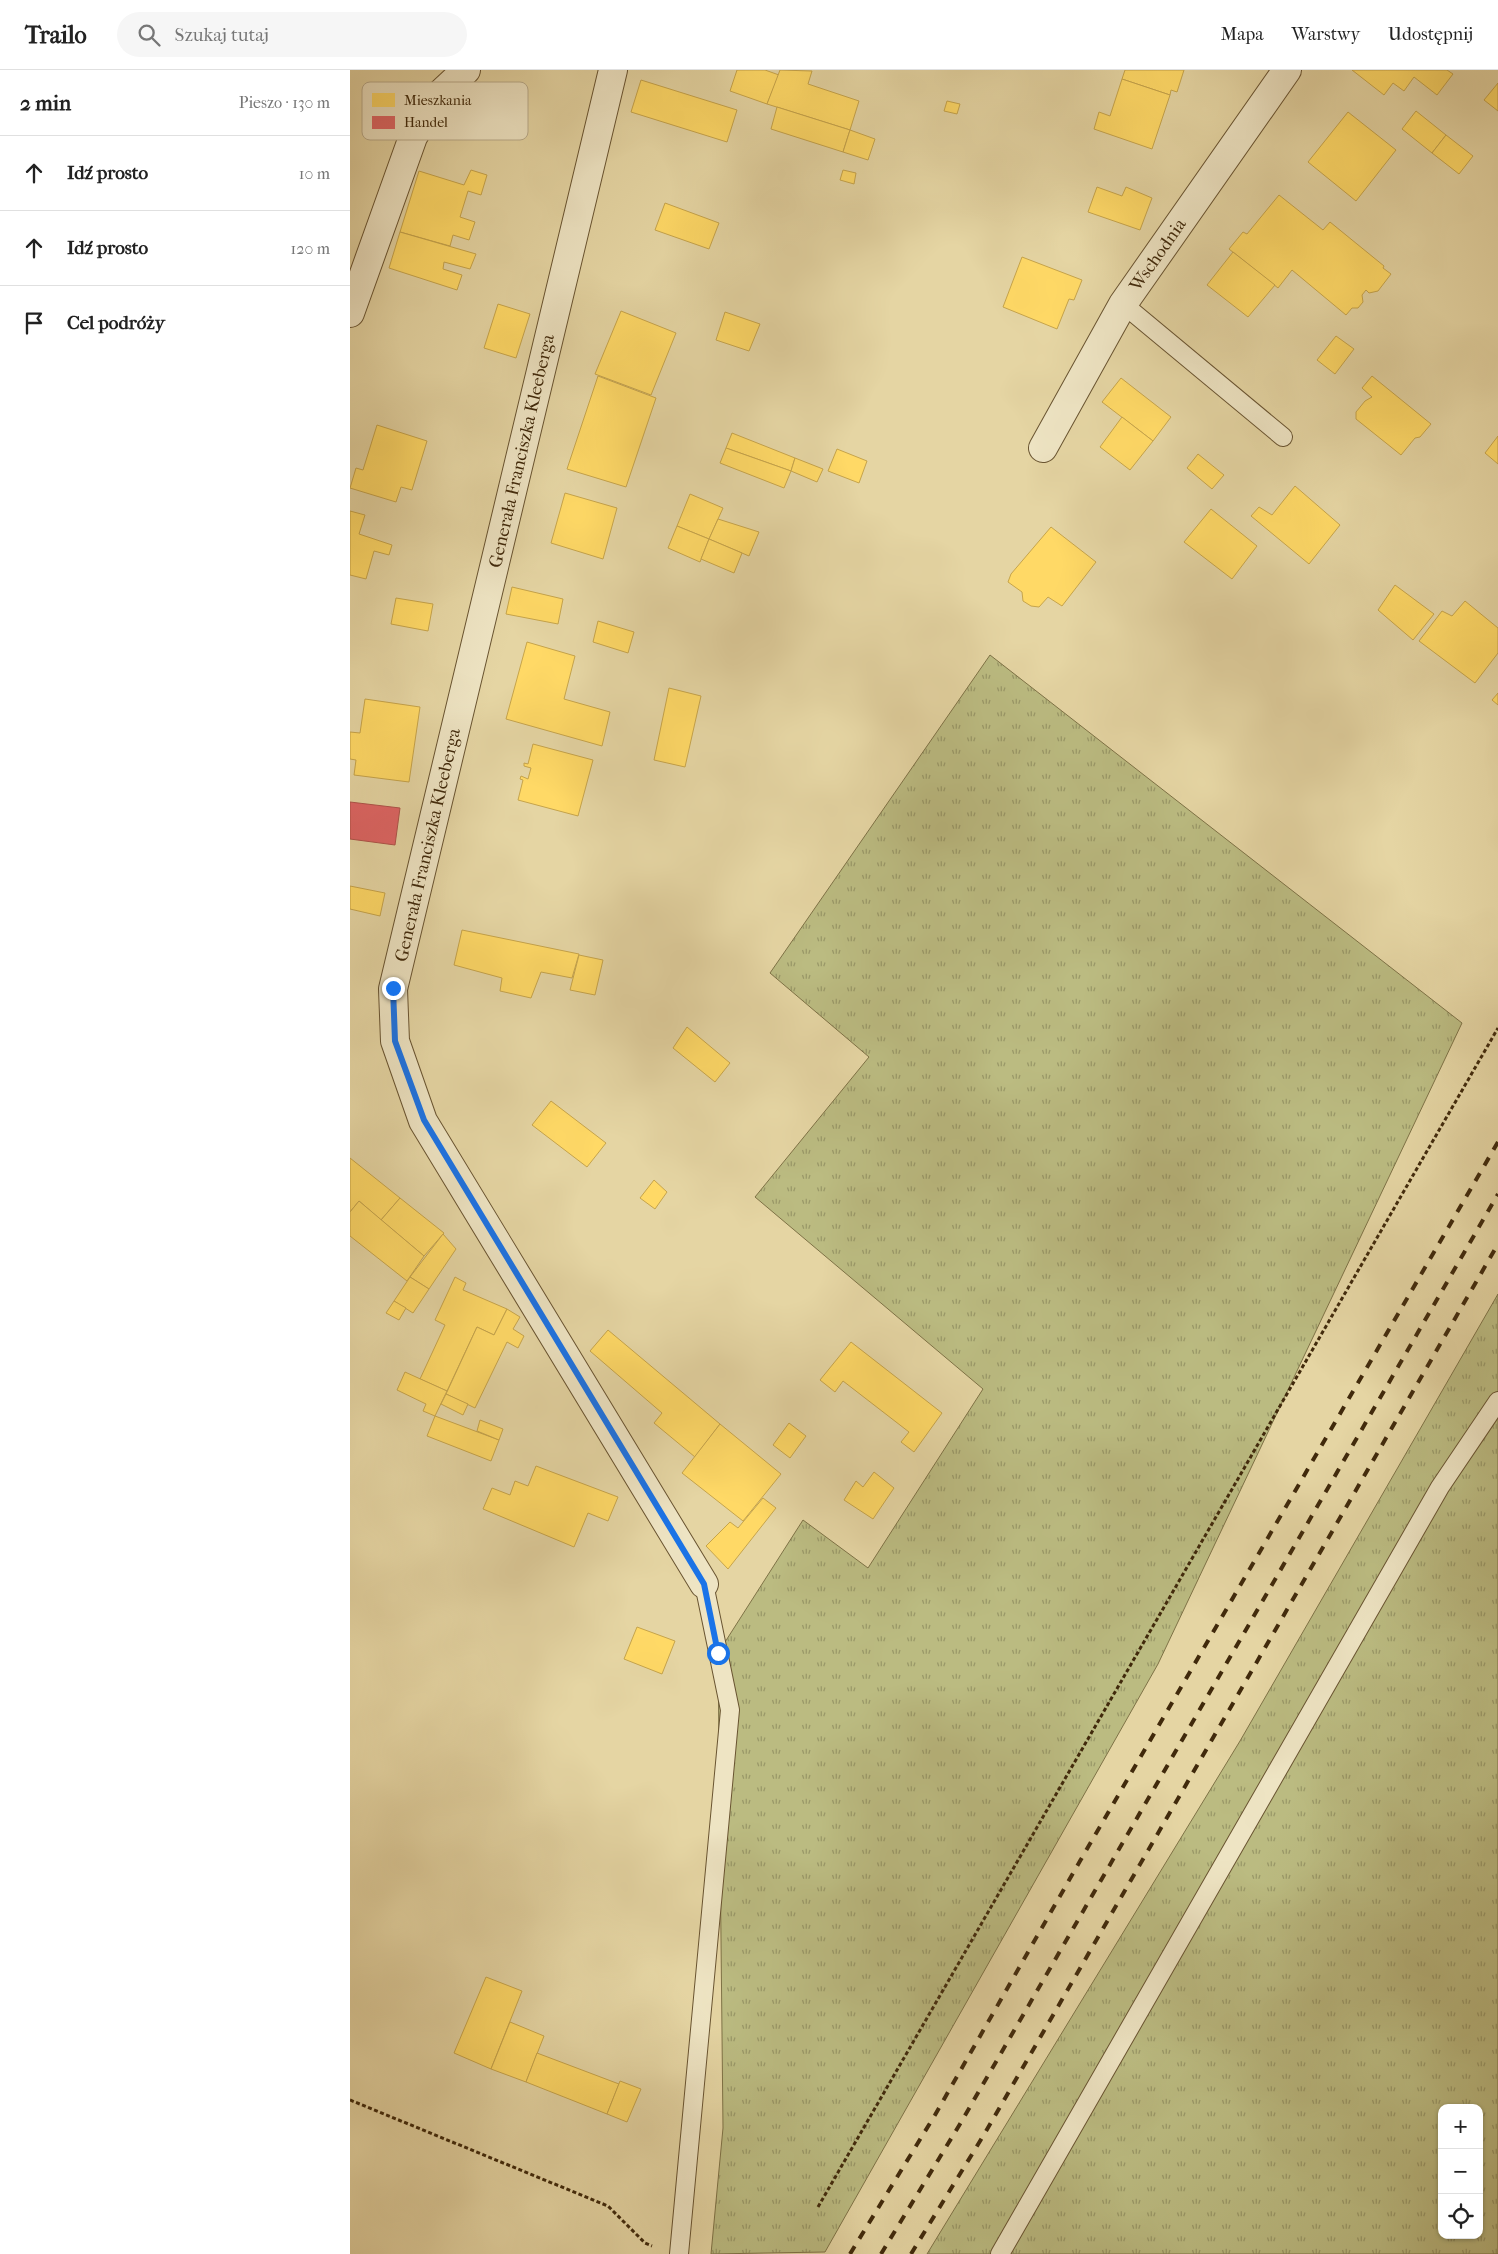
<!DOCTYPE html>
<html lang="pl">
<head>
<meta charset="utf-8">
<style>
	body { margin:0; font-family:"IM FELL French Canon",serif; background:#f6f6f6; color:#222 }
	.controls { position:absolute; right:15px; bottom:15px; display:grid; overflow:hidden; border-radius:10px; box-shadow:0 1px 4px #0004 }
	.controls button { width:45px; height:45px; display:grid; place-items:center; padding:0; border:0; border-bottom:1px solid #e0e0e0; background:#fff; color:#222; font:25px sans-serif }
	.stop { position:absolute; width:15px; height:15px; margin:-11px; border:4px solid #1a73e8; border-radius:50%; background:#fff }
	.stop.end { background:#1a73e8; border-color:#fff; box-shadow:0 1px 5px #0008 }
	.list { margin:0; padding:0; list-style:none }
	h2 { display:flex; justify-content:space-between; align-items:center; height:65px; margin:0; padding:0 20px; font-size:21px }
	h2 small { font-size:16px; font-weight:400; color:#767676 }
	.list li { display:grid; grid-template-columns:32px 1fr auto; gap:15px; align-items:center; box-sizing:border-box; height:75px; padding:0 20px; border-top:1px solid #e0e0e0 }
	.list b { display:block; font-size:19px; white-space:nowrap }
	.list em { font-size:16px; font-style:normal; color:#767676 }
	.icon { flex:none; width:28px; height:28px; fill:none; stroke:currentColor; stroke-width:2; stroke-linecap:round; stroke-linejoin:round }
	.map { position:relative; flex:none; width:1148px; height:2184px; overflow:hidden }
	header { display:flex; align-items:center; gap:30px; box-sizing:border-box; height:70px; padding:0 25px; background:#fff; border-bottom:1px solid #e0e0e0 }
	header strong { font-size:24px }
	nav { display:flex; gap:28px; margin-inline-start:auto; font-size:18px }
	.search { width:350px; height:45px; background:#f6f6f6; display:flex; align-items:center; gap:12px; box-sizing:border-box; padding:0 18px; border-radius:28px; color:#767676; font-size:19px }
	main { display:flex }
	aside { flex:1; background:#fff }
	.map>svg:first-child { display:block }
	.grass { fill:url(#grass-tufts); stroke:#7e7246; fill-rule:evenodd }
	.homes { fill:#ffd966; stroke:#c6a44b }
	.shops { fill:#e06666; stroke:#b0544b }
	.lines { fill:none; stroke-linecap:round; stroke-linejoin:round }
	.service-casing { stroke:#695431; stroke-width:20 }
	.minor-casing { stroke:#695431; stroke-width:30 }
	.path { stroke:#40290b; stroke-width:3; stroke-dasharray:4 2.5; stroke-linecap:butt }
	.service { stroke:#eee4c3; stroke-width:18 }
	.minor { stroke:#eee4c3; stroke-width:28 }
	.rail { stroke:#40290b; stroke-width:4; stroke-dasharray:9 9; stroke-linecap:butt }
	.route { stroke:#1a73e8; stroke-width:6 }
	.labels { text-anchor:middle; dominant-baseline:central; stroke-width:5; stroke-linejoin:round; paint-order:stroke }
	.street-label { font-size:18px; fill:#40290b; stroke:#eee4c3 }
	.key { fill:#eee4c3; stroke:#baac8c; stroke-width:1 }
	.key-label { font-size:14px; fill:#40290b }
</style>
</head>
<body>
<header>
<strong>Trailo</strong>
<div class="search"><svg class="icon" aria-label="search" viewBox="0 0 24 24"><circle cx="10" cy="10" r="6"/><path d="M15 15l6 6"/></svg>Szukaj tutaj</div>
<nav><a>Mapa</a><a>Warstwy</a><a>Udostępnij</a></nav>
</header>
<main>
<aside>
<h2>2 min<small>Pieszo · 130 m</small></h2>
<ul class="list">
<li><svg class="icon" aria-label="ahead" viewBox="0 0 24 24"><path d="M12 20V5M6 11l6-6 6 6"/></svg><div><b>Idź prosto</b></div><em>10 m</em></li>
<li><svg class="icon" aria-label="ahead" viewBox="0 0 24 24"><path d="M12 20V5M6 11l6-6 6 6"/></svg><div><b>Idź prosto</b></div><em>120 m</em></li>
<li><svg class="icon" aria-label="arrive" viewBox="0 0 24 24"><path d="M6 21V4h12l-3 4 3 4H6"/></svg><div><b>Cel podróży</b></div></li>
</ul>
</aside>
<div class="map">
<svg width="1148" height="2184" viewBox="0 0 1148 2184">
	<defs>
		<pattern id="grass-tufts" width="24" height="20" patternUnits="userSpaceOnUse" patternTransform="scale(1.25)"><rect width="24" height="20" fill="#bbbb81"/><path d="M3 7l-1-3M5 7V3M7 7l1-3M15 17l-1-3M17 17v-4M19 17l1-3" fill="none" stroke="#999868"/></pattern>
	</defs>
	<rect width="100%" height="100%" fill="#e5d5a3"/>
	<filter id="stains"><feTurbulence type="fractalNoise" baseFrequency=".004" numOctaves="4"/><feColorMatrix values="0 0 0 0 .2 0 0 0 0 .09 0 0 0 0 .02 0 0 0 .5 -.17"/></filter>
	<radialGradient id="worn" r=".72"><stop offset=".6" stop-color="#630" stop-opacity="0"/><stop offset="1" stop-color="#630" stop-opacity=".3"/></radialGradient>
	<!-- grass -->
	<g class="grass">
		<path d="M640,585l472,368 -304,641 -333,588 -114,2 12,-126 -5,-475 85,-133 65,48 115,-179 -228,-192 114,-140 -99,-84z"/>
		<path d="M1148,1224v960h-571l313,-513zM1092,2038h37v127h-37z"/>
	</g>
	<!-- homes -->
	<g class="homes">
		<path d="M387,0h28l14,5 -12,29 -37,-13z"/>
		<path d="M430,0l32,1 -4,13 51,17 -9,29 -83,-26z"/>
		<path d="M775,0h59l-7,22 -6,-2 -1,5 -48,-16z"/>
		<path d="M1002,0h95l6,4 -16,21 -23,-18 -10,14 -11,-8 -9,12z"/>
		<path d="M772,9l48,16 -18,54 -58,-20 5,-17 11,4z"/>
		<path d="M291,10l96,30 -10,32 -96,-30z"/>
		<path d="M1148,13v28l-14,-11z"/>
		<path d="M597,31l13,3 -3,10 -13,-3z"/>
		<path d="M427,37l73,23 -7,22 -72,-23z"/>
		<path d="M1066,41l30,24 -14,18 -30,-24z"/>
		<path d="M998,42l48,38 -40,51 -48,-39z"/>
		<path d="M500,60l25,9 -7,21 -25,-8z"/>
		<path d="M1096,65l27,21 -14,18 -27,-21z"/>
		<path d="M121,100l16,5 -6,20 -13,-4 -8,26 15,5 -6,18 -16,-5 -3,11 -50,-14 19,-61 45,14z"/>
		<path d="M493,100l13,3 -2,11 -14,-4z"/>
		<path d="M747,117l25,9 4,-9 26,11 -12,32 -52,-18z"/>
		<path d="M929,125l44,35 7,-8 54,44 -1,2 8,6 -13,17 -9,2 -3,-3 -4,5 1,7 -5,6h-6l-6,7 -54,-45 -14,18 -49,-39 14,-17 4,2z"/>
		<path d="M315,133l54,20 -10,26 -54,-19z"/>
		<path d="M50,162l76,22 -6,15 -26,-7 -1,7 19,6 -5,15 -68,-22z"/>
		<path d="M883,182l42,33 -27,32 -41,-32z"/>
		<path d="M672,187l60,23 -8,20 -5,-1 -12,30 -54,-22z"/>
		<path d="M148,234l32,10 -14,44 -32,-10z"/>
		<path d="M271,241l55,22 -25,62 -56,-21z"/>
		<path d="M375,242l35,12 -11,27 -33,-11z"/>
		<path d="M986,266l18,13 -19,25 -18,-14z"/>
		<path d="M248,306l58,22 -30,89 -59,-18z"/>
		<path d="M1022,306l59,48 -11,13 -5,1 -14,17 -45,-36v-7l9,-11 7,-4 -10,-9z"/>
		<path d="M771,308l50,39 -18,24 -51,-39z"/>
		<path d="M772,347l31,24 -23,29 -30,-23z"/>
		<path d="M27,355l50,16 -15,49 -11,-3 -5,15 -46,-14 6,-20 7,2z"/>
		<path d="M382,363l63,25 -4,13 -65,-23z"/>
		<path d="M1148,366v28l-13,-11z"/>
		<path d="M376,378l65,23 -7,17 -64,-25z"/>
		<path d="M487,379l30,12 -8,22 -31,-12z"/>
		<path d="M848,384l26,21 -12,14 -25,-21z"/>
		<path d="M445,388l28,11 -6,13 -26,-11z"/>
		<path d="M945,416l45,39 -31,39 -58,-48 8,-9 13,8z"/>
		<path d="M215,423l52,15 -14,51 -52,-16z"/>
		<path d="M340,424l33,14 -14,31 -32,-13z"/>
		<path d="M861,439l46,37 -25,33 -48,-37z"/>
		<path d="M0,441l15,4 -6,19 33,11 -3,10 -15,-4 -8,28 -16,-4z"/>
		<path d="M368,449l41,13 -10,24 -40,-17z"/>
		<path d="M327,456l32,13 -9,23 -32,-14z"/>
		<path d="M701,457l45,35 -34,44 -14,-9 -9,10 -8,-1 -8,-5 -1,-9 -14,-10 3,-8z"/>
		<path d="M359,469l33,14 -8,20 -33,-14z"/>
		<path d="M1045,515l39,29 -21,26 -35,-30z"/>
		<path d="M162,517l51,12 -5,25 -52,-10z"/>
		<path d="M46,528l37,6 -5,27 -37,-7z"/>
		<path d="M1115,531l33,27v25l-23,30 -56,-42 23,-30 10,5z"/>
		<path d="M248,551l36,11 -6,21 -35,-11z"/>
		<path d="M177,572l48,14 -11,43 46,13 -8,34 -96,-27z"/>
		<path d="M319,618l32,8 -16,71 -31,-7z"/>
		<path d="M1148,623v12l-6,-5z"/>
		<path d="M15,629l55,8 -11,75 -55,-7 2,-15 -6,-1v-27l10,1z"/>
		<path d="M183,674l60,16 -15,56 -60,-16 5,-20 -3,-1 1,-3 7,3 3,-11 -7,-2v-3l4,1z"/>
		<path d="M0,816l35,7 -5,23 -30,-7z"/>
		<path d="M112,860l117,24 -7,24 -31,-6 -10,26 -31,-7 2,-13 -48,-13z"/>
		<path d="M229,885l24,5 -8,35 -25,-5z"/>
		<path d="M337,957l43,36 -15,19 -42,-34z"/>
		<path d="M201,1031l55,42 -19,24 -55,-42z"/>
		<path d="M0,1088l50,40 -19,22 -22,-19 -9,11z"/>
		<path d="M304,1110l13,12 -12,17 -15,-11z"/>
		<path d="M50,1128l44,35 -20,23 -43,-36z"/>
		<path d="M9,1131l65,55 -17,25 -57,-45v-24z"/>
		<path d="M93,1164l13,15 -27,40 -19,-12z"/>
		<path d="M60,1207l19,12 -16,24 -19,-12z"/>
		<path d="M105,1207l11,6 -3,7 44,19 -13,26 -17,-8 -30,64 -27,-12 25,-54 -10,-5z"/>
		<path d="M44,1231l12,7 -7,12 -13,-7z"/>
		<path d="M157,1239l13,8 -7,12 11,7 -6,12 -11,-6 -32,66 -29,-14 31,-67 17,8z"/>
		<path d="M258,1260l112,94 -25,33 -41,-34 8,-10 -72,-62z"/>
		<path d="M501,1272l91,71 -28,39 -13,-10 8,-10 -66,-51 -8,11 -15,-12z"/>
		<path d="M55,1302l42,19 -12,25 -12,-5 3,-7 -29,-14z"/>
		<path d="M96,1324l22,10 -5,11 -22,-11z"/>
		<path d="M85,1346l64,24 -8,21 -64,-25z"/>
		<path d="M130,1350l23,9 -4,11 -22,-9z"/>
		<path d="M439,1353l17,13 -16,22 -17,-13z"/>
		<path d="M370,1354l61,50 -38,47 -61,-48z"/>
		<path d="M186,1396l82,31 -10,24 -20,-8 -14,34 -91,-38 9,-21 18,7 5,-14 13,5z"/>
		<path d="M524,1402l20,16 -21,31 -29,-19 12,-19 7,6z"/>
		<path d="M413,1428l13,10 -48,61 -22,-23 24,-24 8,6z"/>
		<path d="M287,1557l38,14 -13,33 -38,-15z"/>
		<path d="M136,1907l36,14 -31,78 -37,-16z"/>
		<path d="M160,1952l34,14 -18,46 -35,-13z"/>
		<path d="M187,1983l82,31 -12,30 -81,-32z"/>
		<path d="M270,2011l21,8 -14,33 -20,-8z"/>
	</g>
	<!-- shops -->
	<path class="shops" d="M0,732l50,6 -5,37 -45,-6z"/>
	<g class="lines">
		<defs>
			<g id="service">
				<path d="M773,234l160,133"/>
				<path d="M329,2184l51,-544 -26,-126"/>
				<path d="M650,2184l440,-767 58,-86"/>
			</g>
			<g id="minor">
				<path d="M263,0l-220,919 2,52 28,80 281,463"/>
				<path d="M0,243l63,-176 22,-38 31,-29"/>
				<path d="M693,378l80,-144 164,-234"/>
			</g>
		</defs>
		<!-- service casing -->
		<use href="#service" class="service-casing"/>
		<!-- minor casing -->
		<use href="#minor" class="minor-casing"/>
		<!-- path -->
		<g class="path">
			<path d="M0,2030l258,106 37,37 7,3"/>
			<path d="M468,2137l680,-1179"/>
		</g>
		<!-- service -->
		<use href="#service" class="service"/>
		<!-- minor -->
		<use href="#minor" class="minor"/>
		<!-- rail -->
		<g class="rail">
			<path d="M500,2184l85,-139 145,-254 418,-719"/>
			<path d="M531,2184l79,-130 538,-930"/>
			<path d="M561,2184l74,-121 513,-889"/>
		</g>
	</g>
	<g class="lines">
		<!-- route -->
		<path class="route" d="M43,918l2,53 29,79 280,464 14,69"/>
	</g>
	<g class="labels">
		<!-- street labels -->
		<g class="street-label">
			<text transform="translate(808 185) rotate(-55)">Wschodnia</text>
			<text transform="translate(172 381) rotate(-77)">Generała Franciszka Kleeberga</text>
			<text transform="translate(78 775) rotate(-77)">Generała Franciszka Kleeberga</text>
		</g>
	</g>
	<!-- legend -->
	<rect x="12" y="12" width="166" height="58" rx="8" class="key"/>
	<rect x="22" y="23" width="23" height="14" fill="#ffd966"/>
	<rect x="22" y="46" width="23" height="13" fill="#e06666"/>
	<g class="key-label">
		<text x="54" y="35">Mieszkania</text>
		<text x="54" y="57">Handel</text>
	</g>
	<rect width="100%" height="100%" filter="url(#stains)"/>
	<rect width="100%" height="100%" fill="url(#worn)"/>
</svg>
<div class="controls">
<button>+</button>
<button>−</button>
<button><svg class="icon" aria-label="locate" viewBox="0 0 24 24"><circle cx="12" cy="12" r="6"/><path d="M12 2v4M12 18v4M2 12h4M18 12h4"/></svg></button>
</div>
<div class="stop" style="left:368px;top:1583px"></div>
<div class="stop end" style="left:43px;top:918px"></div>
</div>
</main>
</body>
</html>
